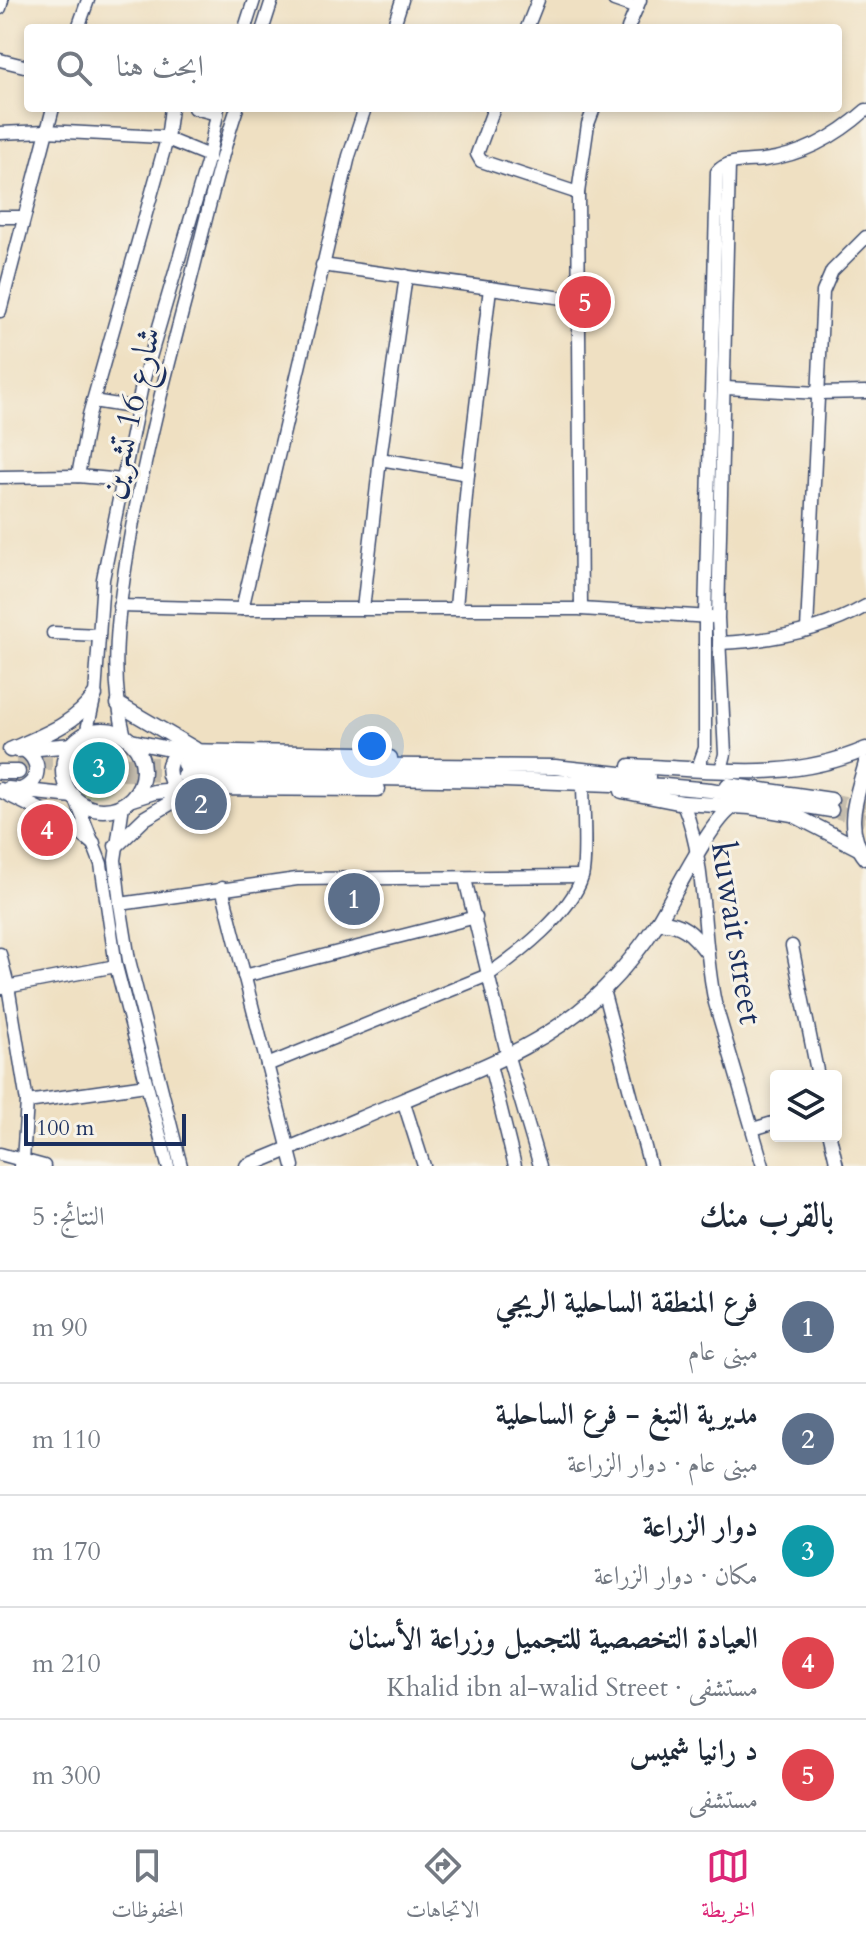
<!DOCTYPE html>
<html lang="ar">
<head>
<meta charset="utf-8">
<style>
	body { margin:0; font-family:Cardo,Amiri,serif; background:#f2f2f3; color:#1f2937; direction:rtl }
	.controls { position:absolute; right:24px; bottom:24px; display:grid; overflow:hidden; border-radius:8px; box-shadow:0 4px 12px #0003 }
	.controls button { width:72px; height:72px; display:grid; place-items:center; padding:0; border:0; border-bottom:2px solid #e0e1e3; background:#fff; color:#1f2937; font:40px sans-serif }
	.scale { position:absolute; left:24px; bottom:20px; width:162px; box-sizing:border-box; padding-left:8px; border:4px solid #1b2f5e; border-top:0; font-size:22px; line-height:28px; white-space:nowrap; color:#1b2f5e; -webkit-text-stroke:6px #f7f3e8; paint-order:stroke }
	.you { position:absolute; left:372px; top:746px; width:28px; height:28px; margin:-20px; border:6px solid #fff; border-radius:50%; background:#1a73e8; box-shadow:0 0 0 12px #1a73e833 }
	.badge { display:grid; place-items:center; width:52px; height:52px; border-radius:50%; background:#db2777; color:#fff; font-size:26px; font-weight:700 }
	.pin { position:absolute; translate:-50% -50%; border:4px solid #fff; box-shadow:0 2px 8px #0006 }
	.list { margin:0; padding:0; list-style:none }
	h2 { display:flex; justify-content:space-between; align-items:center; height:104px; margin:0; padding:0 32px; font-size:34px }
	h2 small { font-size:26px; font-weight:400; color:#747a83 }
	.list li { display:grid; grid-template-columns:52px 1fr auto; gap:24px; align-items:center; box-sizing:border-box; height:112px; padding:0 32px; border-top:2px solid #e0e1e3 }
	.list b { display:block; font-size:30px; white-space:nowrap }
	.list p { margin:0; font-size:26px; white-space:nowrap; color:#747a83 }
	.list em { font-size:26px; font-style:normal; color:#747a83 }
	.icon { flex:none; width:44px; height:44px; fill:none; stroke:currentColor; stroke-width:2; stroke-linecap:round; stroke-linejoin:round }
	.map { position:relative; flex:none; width:866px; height:1166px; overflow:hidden; direction:ltr }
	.search { position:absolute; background:#fff; box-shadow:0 4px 12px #0003; left:24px; right:24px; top:24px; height:88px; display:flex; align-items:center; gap:20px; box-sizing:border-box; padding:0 28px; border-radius:8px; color:#747a83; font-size:30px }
	.sheet { height:664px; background:#fff }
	nav { display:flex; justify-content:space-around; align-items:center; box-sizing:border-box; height:112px; border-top:2px solid #e0e1e3; background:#fff; font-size:22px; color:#747a83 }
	nav a { display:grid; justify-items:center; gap:4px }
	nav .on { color:#db2777 }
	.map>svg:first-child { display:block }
	.green { fill:#aecd75; stroke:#647e6a; stroke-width:2 }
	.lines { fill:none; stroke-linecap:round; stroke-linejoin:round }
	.major-tunnel { stroke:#c5bdae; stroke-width:14; stroke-dasharray:14 7; stroke-linecap:butt }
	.minor-casing { stroke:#3b4a6d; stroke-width:15 }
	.major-casing { stroke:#3b4a6d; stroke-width:17 }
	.minor { stroke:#fff; stroke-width:12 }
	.major { stroke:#fff; stroke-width:14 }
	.labels { text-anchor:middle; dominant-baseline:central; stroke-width:6; stroke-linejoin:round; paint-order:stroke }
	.street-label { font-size:34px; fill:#1b2f5e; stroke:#f7f3e8 }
</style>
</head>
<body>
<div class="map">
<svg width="866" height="1166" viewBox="0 0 866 1166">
	<rect width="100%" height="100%" fill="#f7f3e8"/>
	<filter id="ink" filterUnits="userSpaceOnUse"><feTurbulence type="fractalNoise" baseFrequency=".0125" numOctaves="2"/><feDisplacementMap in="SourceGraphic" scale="16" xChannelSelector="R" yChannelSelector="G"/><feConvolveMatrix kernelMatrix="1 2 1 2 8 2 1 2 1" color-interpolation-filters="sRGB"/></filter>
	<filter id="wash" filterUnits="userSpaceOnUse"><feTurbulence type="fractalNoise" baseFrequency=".006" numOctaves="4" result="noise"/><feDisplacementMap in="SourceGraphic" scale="32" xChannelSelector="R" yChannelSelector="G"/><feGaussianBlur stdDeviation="1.8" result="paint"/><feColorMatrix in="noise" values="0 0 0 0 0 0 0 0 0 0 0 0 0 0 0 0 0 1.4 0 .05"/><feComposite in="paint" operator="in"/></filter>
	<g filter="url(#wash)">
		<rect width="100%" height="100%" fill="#efe0c2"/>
		<!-- green -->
		<circle class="green" cx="99" cy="770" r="26"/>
	</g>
	<g filter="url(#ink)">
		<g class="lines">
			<!-- major-tunnel -->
			<g class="major-tunnel">
				<path d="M17,763l163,1"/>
				<path d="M59,773l119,2"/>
				<path d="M831,800l35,8"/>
				<path d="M831,810l35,10"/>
			</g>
			<defs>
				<g id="minor">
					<path d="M614,0l23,8"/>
					<path d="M0,8l2,-8"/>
					<path d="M78,28l10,-28"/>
					<path d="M245,28l9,-28"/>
					<path d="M263,28l9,-28"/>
					<path d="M393,28l9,-28"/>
					<path d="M527,28l11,-28"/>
					<path d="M628,28l12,-28"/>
					<path d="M0,60l28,7"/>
					<path d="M194,108l23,6"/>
					<path d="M494,108l-17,46 4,7 97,32"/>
					<path d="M0,133l46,-2 116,6 47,19"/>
					<path d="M0,217h23"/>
					<path d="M322,265l256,35"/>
					<path d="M0,311l53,-203"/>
					<path d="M726,388l93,5 47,-1"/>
					<path d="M93,401l44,7"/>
					<path d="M380,459l88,15"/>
					<path d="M78,476l11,-61 78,-276 4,-31"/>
					<path d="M0,477l78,-1 45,4"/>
					<path d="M119,606l123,3h339l130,8"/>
					<path d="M456,607l12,-133 22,-186"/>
					<path d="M242,609l107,-453 16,-48"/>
					<path d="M363,609l17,-150 26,-183"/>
					<path d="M581,609l-3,-416 10,-69 6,-16"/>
					<path d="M807,630l16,-338 9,-21 34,-34"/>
					<path d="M53,633l46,2"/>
					<path d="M719,643c51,-2 101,-11 147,-37"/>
					<path d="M86,734l9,-39 8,-116 39,-194 67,-229 9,-48"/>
					<path d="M125,737c-16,-61 -7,-125 3,-187 15,-88 37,-174 60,-260 16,-61 29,-123 49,-182"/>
					<path d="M698,768l7,-20v-132l12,-444c10,-13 32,-10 47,-12 39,-5 73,-24 102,-50"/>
					<path d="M721,770l4,-16 -7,-136 11,-454"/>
					<path d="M76,800l25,64 15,102 52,200"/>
					<path d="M683,803c25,63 18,134 32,200l48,163"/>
					<path d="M123,805l-8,55 5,44 9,56 52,206"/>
					<path d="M465,879l43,178 32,109"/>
					<path d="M222,888l71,278"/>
					<path d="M120,904l177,-25 285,-3"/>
					<path d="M792,946l26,130"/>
					<path d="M0,954l8,32 19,116 -4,58 -3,6"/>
					<path d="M244,976l232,-59"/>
					<path d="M1,988l115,-22"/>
					<path d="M603,990l47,176"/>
					<path d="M267,1065l221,-90c30,-21 83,-62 94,-98 5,-18 1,-73 1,-94"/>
					<path d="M490,1065l25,101"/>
					<path d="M403,1100l21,66"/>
					<path d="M27,1102l119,-17"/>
					<path d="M753,1129l23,-7"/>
					<path d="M830,1136l7,30"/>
					<path d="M0,1154l44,12"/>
				</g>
				<g id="major">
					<path d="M118,704l77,45"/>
					<circle cx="103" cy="770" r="40"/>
					<path d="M131,741l48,10 182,3 29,4"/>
					<path d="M10,750c31,-14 65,-25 85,-55"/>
					<path d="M17,750l55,-5"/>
					<path d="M866,763c-9,33 -24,66 0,95"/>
					<path d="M184,764l371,3 93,10"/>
					<path d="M630,766c84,3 157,17 236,-17"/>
					<path d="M0,772h18"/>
					<path d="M184,775l321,5 160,6 45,4 121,20"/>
					<path d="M728,785l103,15"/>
					<path d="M8,789l65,7"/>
					<path d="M178,789c-13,-12 -13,-27 1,-38"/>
					<path d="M0,790l74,37 19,16"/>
					<path d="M21,790c19,-8 21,-28 4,-40"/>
					<path d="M622,791l61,12 67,4 42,7 66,34"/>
					<path d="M132,799l22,-7 44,-4 180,1"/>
					<path d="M116,846l29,-28 44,-26"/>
					<path d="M657,923c24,-3 37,12 50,29"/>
					<path d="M247,1166c53,-21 105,-44 157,-66 71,-30 145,-55 201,-112 20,-20 37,-42 53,-66 16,-26 54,-104 76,-116"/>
				</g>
			</defs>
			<!-- minor casing -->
			<use href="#minor" class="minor-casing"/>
			<!-- major casing -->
			<use href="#major" class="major-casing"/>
			<!-- minor -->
			<use href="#minor" class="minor"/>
			<!-- major -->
			<use href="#major" class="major"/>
		</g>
	</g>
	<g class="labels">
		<!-- street labels -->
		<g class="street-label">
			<text transform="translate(130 413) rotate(-77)">شارع 16 تشرين</text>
			<text transform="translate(737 933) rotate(81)">kuwait street</text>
		</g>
	</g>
</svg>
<div class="controls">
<button><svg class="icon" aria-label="layers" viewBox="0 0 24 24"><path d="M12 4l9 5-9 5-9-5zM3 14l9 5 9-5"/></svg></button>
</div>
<div class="scale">100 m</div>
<div class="you"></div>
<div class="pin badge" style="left:354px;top:899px;background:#5c6f8a">1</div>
<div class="pin badge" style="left:201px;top:804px;background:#5c6f8a">2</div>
<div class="pin badge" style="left:99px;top:768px;background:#0f9aa8">3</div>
<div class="pin badge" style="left:47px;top:830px;background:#e0444e">4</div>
<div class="pin badge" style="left:585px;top:302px;background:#e0444e">5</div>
<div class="search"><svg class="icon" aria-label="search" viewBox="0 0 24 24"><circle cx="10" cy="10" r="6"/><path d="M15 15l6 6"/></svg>ابحث هنا</div>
</div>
<section class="sheet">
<h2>بالقرب منك<small>النتائج: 5</small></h2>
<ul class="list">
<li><span class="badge" style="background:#5c6f8a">1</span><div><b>فرع المنطقة الساحلية الريجي</b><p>مبنى عام</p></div><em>90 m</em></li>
<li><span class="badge" style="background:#5c6f8a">2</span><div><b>مديرية التبغ - فرع الساحلية</b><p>مبنى عام · دوار الزراعة</p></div><em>110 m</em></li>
<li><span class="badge" style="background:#0f9aa8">3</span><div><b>دوار الزراعة</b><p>مكان · دوار الزراعة</p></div><em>170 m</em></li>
<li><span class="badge" style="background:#e0444e">4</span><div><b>العيادة التخصصية للتجميل وزراعة الأسنان</b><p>مستشفى · Khalid ibn al-walid Street</p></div><em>210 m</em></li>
<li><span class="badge" style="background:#e0444e">5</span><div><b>د رانيا شميس</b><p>مستشفى</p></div><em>300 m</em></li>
</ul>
</section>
<nav>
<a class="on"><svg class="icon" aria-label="map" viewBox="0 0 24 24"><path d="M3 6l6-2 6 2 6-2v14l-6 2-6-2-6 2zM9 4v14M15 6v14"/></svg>الخريطة</a>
<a><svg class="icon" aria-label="directions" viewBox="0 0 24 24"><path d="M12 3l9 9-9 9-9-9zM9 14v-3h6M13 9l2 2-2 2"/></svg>الاتجاهات</a>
<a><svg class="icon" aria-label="saved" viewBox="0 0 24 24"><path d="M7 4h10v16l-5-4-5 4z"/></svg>المحفوظات</a>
</nav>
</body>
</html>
